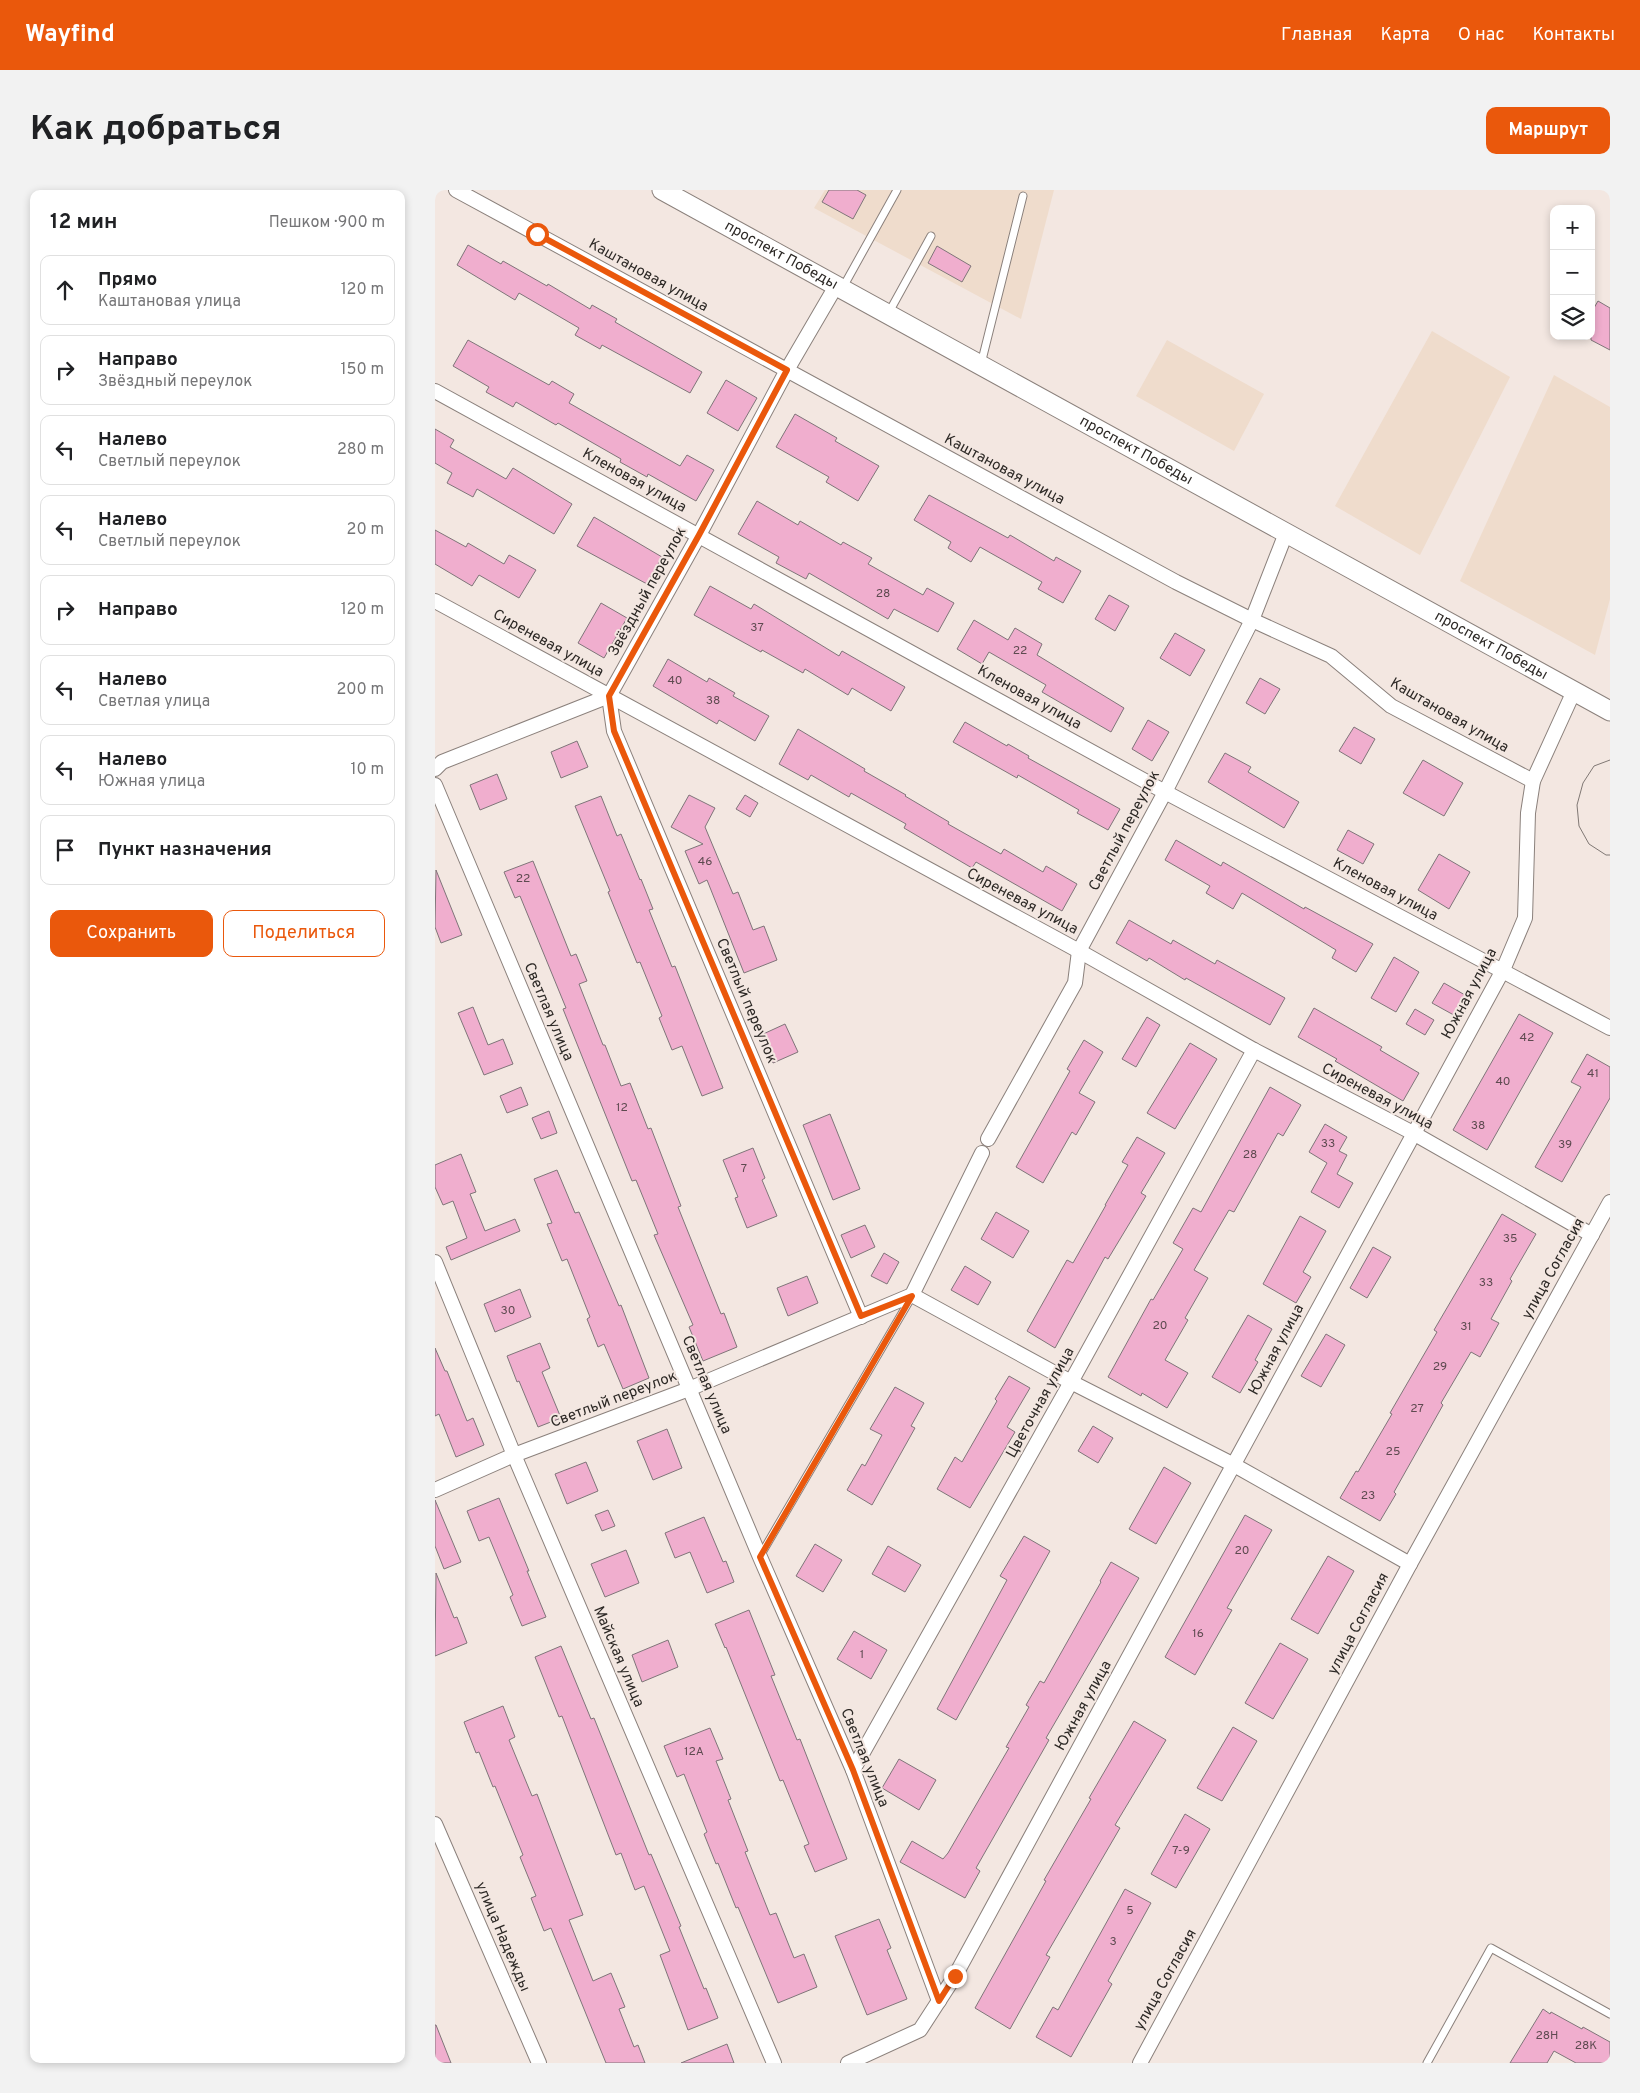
<!DOCTYPE html>
<html lang="ru">
<head>
<meta charset="utf-8">
<style>
	body { margin:0; font-family:Overpass,sans-serif; background:#f2f2f2; color:#202124 }
	.controls { position:absolute; right:15px; top:15px; display:grid; overflow:hidden; border-radius:10px; box-shadow:0 2px 8px #0003 }
	.controls button { width:45px; height:45px; display:grid; place-items:center; padding:0; border:0; border-bottom:1px solid #e0e0e0; background:#fff; color:#202124; font:25px sans-serif }
	.stop { position:absolute; width:15px; height:15px; margin:-11px; border:4px solid #ea580c; border-radius:50%; background:#fff }
	.stop.end { background:#ea580c; border-color:#fff; box-shadow:0 1px 5px #0008 }
	.list { margin:0; padding:0; list-style:none }
	h2 { display:flex; justify-content:space-between; align-items:center; height:65px; margin:0; padding:0 20px; font-size:21px }
	h2 small { font-size:16px; font-weight:400; color:#757577 }
	.list li { display:grid; grid-template-columns:32px 1fr auto; gap:15px; align-items:center; box-sizing:border-box; height:70px; margin:0 10px 10px; padding:0 10px; border:1px solid #e0e0e0; border-radius:10px }
	.list b { display:block; font-size:19px; white-space:nowrap }
	.list p { margin:0; font-size:16px; white-space:nowrap; color:#757577 }
	.list em { font-size:16px; font-style:normal; color:#757577 }
	.actions { display:flex; gap:10px; padding:15px 20px }
	.actions a { flex:1; padding:11px 0; border:1px solid #ea580c; border-radius:10px; text-align:center; font-size:18px; color:#ea580c }
	.actions .main { background:#ea580c; color:#fff }
	.icon { flex:none; width:28px; height:28px; fill:none; stroke:currentColor; stroke-width:2; stroke-linecap:round; stroke-linejoin:round }
	.map { position:relative; flex:none; width:1175px; height:1873px; overflow:hidden; border-radius:10px }
	header { display:flex; align-items:center; gap:30px; box-sizing:border-box; height:70px; padding:0 25px; background:#ea580c; color:#fff }
	header strong { font-size:24px }
	nav { display:flex; gap:28px; margin-inline-start:auto; font-size:18px }
	.intro { display:flex; align-items:center; justify-content:space-between; box-sizing:border-box; height:120px; padding:0 30px }
	h1 { margin:0; font-size:35px }
	.button { padding:12px 22px; border-radius:10px; background:#ea580c; color:#fff; font-size:18px; font-weight:700 }
	main { display:flex; gap:30px; padding:0 30px }
	aside { flex:1; background:#fff; border-radius:10px; box-shadow:0 2px 8px #0003 }
	.map>svg:first-child { display:block }
	.industrial { fill:#efdccc }
	.building { fill:#f0aece; stroke:#7f7579 }
	.lines { fill:none; stroke-linecap:round; stroke-linejoin:round }
	.lane-casing { stroke:#8b817c; stroke-width:9 }
	.street-casing { stroke:#8b817c; stroke-width:16 }
	.secondary-casing { stroke:#8b817c; stroke-width:21 }
	.lane { stroke:#fff; stroke-width:7 }
	.street { stroke:#fff; stroke-width:14 }
	.secondary { stroke:#fff; stroke-width:19 }
	.tram { stroke:#807874; stroke-width:1 }
	.route { stroke:#ea580c; stroke-width:6 }
	.labels { text-anchor:middle; dominant-baseline:central; stroke-width:4; stroke-linejoin:round; paint-order:stroke }
	.number-label { font-size:12px; fill:#5e4a50 }
	.street-label { font-size:15px; fill:#2d2926; stroke:#f3e7e1 }
</style>
</head>
<body>
<header>
<strong>Wayfind</strong>
<nav><a>Главная</a><a>Карта</a><a>О нас</a><a>Контакты</a></nav>
</header>
<div class="intro"><h1>Как добраться</h1><a class="button">Маршрут</a></div>
<main>
<aside>
<h2>12 мин<small>Пешком · 900 m</small></h2>
<ul class="list">
<li><svg class="icon" aria-label="ahead" viewBox="0 0 24 24"><path d="M12 20V5M6 11l6-6 6 6"/></svg><div><b>Прямо</b><p>Каштановая улица</p></div><em>120 m</em></li>
<li><svg class="icon" aria-label="right" viewBox="0 0 24 24"><path d="M7 20v-9h11M14 6l5 5-5 5"/></svg><div><b>Направо</b><p>Звёздный переулок</p></div><em>150 m</em></li>
<li><svg class="icon" aria-label="left" viewBox="0 0 24 24"><path d="M17 20v-9H6M10 6l-5 5 5 5"/></svg><div><b>Налево</b><p>Светлый переулок</p></div><em>280 m</em></li>
<li><svg class="icon" aria-label="left" viewBox="0 0 24 24"><path d="M17 20v-9H6M10 6l-5 5 5 5"/></svg><div><b>Налево</b><p>Светлый переулок</p></div><em>20 m</em></li>
<li><svg class="icon" aria-label="right" viewBox="0 0 24 24"><path d="M7 20v-9h11M14 6l5 5-5 5"/></svg><div><b>Направо</b></div><em>120 m</em></li>
<li><svg class="icon" aria-label="left" viewBox="0 0 24 24"><path d="M17 20v-9H6M10 6l-5 5 5 5"/></svg><div><b>Налево</b><p>Светлая улица</p></div><em>200 m</em></li>
<li><svg class="icon" aria-label="left" viewBox="0 0 24 24"><path d="M17 20v-9H6M10 6l-5 5 5 5"/></svg><div><b>Налево</b><p>Южная улица</p></div><em>10 m</em></li>
<li><svg class="icon" aria-label="arrive" viewBox="0 0 24 24"><path d="M6 21V4h12l-3 4 3 4H6"/></svg><div><b>Пункт назначения</b></div></li>
</ul>
<div class="actions"><a class="main">Сохранить</a><a>Поделиться</a></div>
</aside>
<div class="map">
<svg width="1175" height="1873" viewBox="0 0 1175 1873">
	<rect width="100%" height="100%" fill="#f3e7e1"/>
	<!-- industrial -->
	<g class="industrial">
		<path d="M390,0h229l-33,129 -207,-111z"/>
		<path d="M997,141l78,46 -90,178 -85,-49z"/>
		<path d="M732,150l97,54 -30,57 -98,-55z"/>
		<path d="M1119,185l56,32v192l-15,56 -135,-74z"/>
	</g>
	<!-- building -->
	<g class="building">
		<path d="M394,0h28l9,5 -13,24 -31,-17z"/>
		<path d="M33,55l33,19 2,-3 44,25 1,-2 42,25 2,-4 25,14 -2,3 87,50 -12,21 -88,-48 -2,4 -25,-14 4,-7 -60,-35 -4,7 -58,-35z"/>
		<path d="M502,56l34,20 -9,16 -34,-19z"/>
		<path d="M1163,111l12,7v42l-19,-10v-27z"/>
		<path d="M33,150l81,45 3,-4 22,13 -5,9 111,63 7,-11 27,15 -18,31 -48,-27 -1,3 -27,-15 1,-3 -63,-36 -2,2 -40,-23 -3,5 -27,-15 3,-5 -36,-21z"/>
		<path d="M291,190l31,18 -19,33 -31,-18z"/>
		<path d="M360,224l42,24 -2,3 44,25 -21,35 -32,-19 3,-5 -53,-30z"/>
		<path d="M0,239l19,11 -4,7 56,32 7,-11 59,36 -18,30 -77,-45 -4,8 -26,-14 5,-10 -17,-10z"/>
		<path d="M494,305l79,43 2,-3 44,26 2,-4 25,14 -18,32 -25,-14 4,-7 -62,-35 -9,15 -23,-14 3,-6 -37,-22z"/>
		<path d="M322,311l41,24 2,-4 41,24 2,-3 29,16 -4,6 55,31 4,-7 27,15 -16,29 -44,-23 -6,10 -79,-46 -3,6 -30,-16 3,-6 -41,-23z"/>
		<path d="M159,327l68,40 -15,27 -70,-38z"/>
		<path d="M0,340l31,17 2,-4 36,21 5,-9 27,15 -17,28 -40,-23 -7,11 -37,-22z"/>
		<path d="M275,396l41,23 3,-5 85,52 3,-5 63,36 -14,24 -39,-23 -4,7 -43,-26 -2,4 -41,-23 -1,2 -67,-37z"/>
		<path d="M674,405l20,11 -14,25 -20,-12z"/>
		<path d="M166,413l26,15 -23,40 -26,-15z"/>
		<path d="M539,430l34,20 7,-12 27,16 -5,11 87,53 -13,24 -69,-40 4,-7 -57,-33 -7,12 -25,-15z"/>
		<path d="M740,443l30,17 -15,26 -30,-18z"/>
		<path d="M233,469l39,23 2,-4 26,15 -2,3 36,20 -14,25 -36,-21 -2,4 -64,-38z"/>
		<path d="M825,488l20,11 -15,25 -19,-11z"/>
		<path d="M713,530l21,12 -17,29 -20,-12z"/>
		<path d="M530,532l42,24 1,-2 21,12 -1,2 92,51 -12,21 -31,-17 2,-3 -61,-35 -1,3 -64,-36z"/>
		<path d="M919,537l21,12 -14,25 -22,-13z"/>
		<path d="M363,539l67,40 -1,2 42,24 -1,1 44,26 -1,2 53,30 3,-5 39,23 3,-6 31,18 -15,27 -86,-49 -4,6 -68,-40 2,-4 -55,-31 -2,4 -38,-22 -3,5 -29,-16z"/>
		<path d="M142,551l11,26 -27,11 -10,-26z"/>
		<path d="M790,563l26,14 -3,5 51,30 -15,26 -76,-46z"/>
		<path d="M988,570l40,23 -19,33 -41,-23z"/>
		<path d="M62,584l10,25 -27,11 -10,-25z"/>
		<path d="M254,605l26,13 -10,19 28,67 5,-2 15,38 11,-4 13,34 -33,13 -37,-93 -8,4 -14,-33 18,-7 -32,-17z"/>
		<path d="M310,605l13,8 -8,14 -14,-8z"/>
		<path d="M166,606l16,40 4,-2 19,46 1,-1 12,30 -4,1 23,57 3,-1 48,122 -21,8 -20,-50 -10,4 -13,-32 3,-2 -22,-54 -3,1 -29,-71 2,-1 -35,-85z"/>
		<path d="M913,640l26,14 -11,20 -26,-14z"/>
		<path d="M741,650l45,26 2,-4 81,47 1,-2 68,37 -17,28 -24,-14 4,-8 -94,-57 -9,16 -27,-16 4,-7 -45,-26z"/>
		<path d="M1004,664l31,18 -21,37 -31,-19z"/>
		<path d="M98,671l38,95 5,-2 11,27 -8,3 24,61h2l16,41 9,-3 18,46 3,-1 30,78 -3,1 43,107 3,-1 13,34 -34,14 -14,-34 4,-2 -39,-90 4,-1 -22,-54 -4,1 -69,-172 3,-1 -46,-112 -5,2 -11,-26z"/>
		<path d="M1,680l26,65 -21,8 -6,-16z"/>
		<path d="M694,730l42,24 2,-4 42,24 2,-4 68,38 -15,27 -84,-47 -1,2 -36,-22 -2,3 -31,-18z"/>
		<path d="M959,767l25,15 -23,40 -25,-14z"/>
		<path d="M1009,793l28,16 -11,20 -29,-16z"/>
		<path d="M38,817l15,38 15,-6 10,25 -29,11 -26,-62z"/>
		<path d="M879,818l68,39 -2,3 39,23 -16,28 -68,-40 2,-2 -39,-22z"/>
		<path d="M980,819l19,11 -9,15 -19,-11z"/>
		<path d="M1084,824l34,19 -66,117 -34,-20z"/>
		<path d="M712,827l13,8 -24,42 -14,-8z"/>
		<path d="M350,834l13,28 -25,11 -12,-28z"/>
		<path d="M649,850l19,12 -24,41 16,9 -19,33 -4,-3 -29,51 -27,-16 54,-96 -3,-2z"/>
		<path d="M755,853l27,16 -42,70 -28,-16z"/>
		<path d="M1152,864l23,13v31l-48,84 -27,-15 46,-80 -10,-5z"/>
		<path d="M86,897l7,18 -21,8 -7,-17z"/>
		<path d="M835,897l31,18 -18,31 -5,-3 -44,79 -5,-2 -35,60 14,8 -23,40 3,2 -23,40 23,13 -21,35 -25,-15 -1,3 -33,-19 43,-78 2,1 30,-51 -10,-6 20,-35 8,4z"/>
		<path d="M114,921l8,22 -16,6 -9,-21z"/>
		<path d="M395,924l30,75 -27,11 -30,-75z"/>
		<path d="M890,934l22,13 -8,14 8,4 -10,19 16,9 -14,25 -28,-16 16,-29 -18,-11z"/>
		<path d="M702,947l28,16 -24,40 5,3 -38,63 -3,-2 -50,91 -28,-17 40,-71 6,3 33,-58h-1l23,-40 -6,-3z"/>
		<path d="M318,958l12,30 -3,2 15,36 -30,12 -12,-30 3,-1 -15,-37z"/>
		<path d="M26,964l15,38 -6,2 15,37 30,-12 5,12 -69,29 -5,-13 21,-9 -14,-37 -10,4 -8,-18v-22z"/>
		<path d="M122,980l18,43 4,-1 40,94 2,-1 28,73 -26,11 -19,-45 -6,3 -11,-28 3,-2 -23,-58 -5,2 -15,-37 5,-1 -18,-44z"/>
		<path d="M561,1022l33,19 -16,27 -32,-19z"/>
		<path d="M1067,1024l34,20 -26,45 2,2 -21,38 8,4 -19,34 -9,-5 -30,51 2,2 -49,87 2,2 -16,27 -40,-23 16,-27 2,1 34,-58 -2,-1 47,-81 -3,-2z"/>
		<path d="M865,1026l26,15 -23,41 8,5 -15,26 -33,-19z"/>
		<path d="M430,1035l10,22 -24,11 -10,-23z"/>
		<path d="M938,1057l18,10 -24,41 -17,-10z"/>
		<path d="M449,1063l15,9 -12,22 -16,-8z"/>
		<path d="M530,1076l26,16 -13,23 -27,-15z"/>
		<path d="M372,1086l11,27 -30,13 -11,-28z"/>
		<path d="M85,1099l11,28 -36,15 -11,-28z"/>
		<path d="M813,1125l24,14 -17,31 3,2 -18,31 -28,-16z"/>
		<path d="M891,1144l19,11 -24,42 -20,-11z"/>
		<path d="M105,1153l10,25 -8,4 19,46 -23,9 -19,-46 -2,1 -10,-26z"/>
		<path d="M0,1158l10,23h2l20,50 6,-3 11,27 -28,12 -17,-43 -4,2z"/>
		<path d="M574,1186l21,12 -23,39 8,5 -45,76 -33,-19 18,-32 7,5 35,-61 -2,-2z"/>
		<path d="M460,1197l29,16 -13,23 4,2 -43,77 -25,-15 15,-26 3,2 17,-31 -12,-6z"/>
		<path d="M658,1236l20,12 -15,25 -20,-12z"/>
		<path d="M232,1239l15,39 -29,12 -16,-39z"/>
		<path d="M151,1272l12,29 -31,13 -12,-30z"/>
		<path d="M729,1277l27,16 -35,61 -27,-15z"/>
		<path d="M64,1308l30,73h-2l19,46 -24,9 -12,-29 3,-2 -24,-58 -10,4 -12,-30z"/>
		<path d="M0,1310l26,62 -17,7 -9,-23z"/>
		<path d="M173,1320l7,16 -13,5 -7,-16z"/>
		<path d="M810,1325l27,15 -45,78 5,2 -37,65 -30,-18z"/>
		<path d="M269,1327l19,45 3,-1 8,21 -27,11 -17,-41 -15,6 -10,-25z"/>
		<path d="M589,1346l26,15 -94,169 -19,-11 70,-129 -7,-4z"/>
		<path d="M380,1354l27,16 -19,32 -27,-16z"/>
		<path d="M453,1356l33,19 -16,27 -33,-18z"/>
		<path d="M191,1360l13,33 -34,14 -14,-33z"/>
		<path d="M893,1366l26,15 -36,63 -27,-15z"/>
		<path d="M676,1372l28,16 -93,160 3,2 -73,128 4,3 -15,27 -65,-36 12,-21 31,18 5,-6 61,-105 -3,-1 23,-40 -3,-2 14,-24 4,2 57,-101 -1,-1z"/>
		<path d="M1,1383l18,45 3,-1 10,26 -32,13z"/>
		<path d="M314,1420l26,65 -4,1 26,64 3,-1 47,120 -32,13 -11,-26 5,-2 -26,-64 -3,1 -54,-134 -1,1 -10,-24z"/>
		<path d="M419,1441l33,19 -16,29 -34,-20z"/>
		<path d="M233,1450l10,27 -36,15 -10,-27z"/>
		<path d="M845,1453l28,16 -35,60 -28,-16z"/>
		<path d="M126,1456l30,73 3,-1 55,137 2,-1 18,43 12,29 -2,1 25,62 2,-1 12,30 -30,12 -28,-75 10,-4 -26,-65 -9,4 -14,-37 -5,2 -54,-139 -3,1 -24,-60z"/>
		<path d="M68,1516l12,31 -6,3 23,56 5,-2 46,121 -14,5 24,61 18,-8 14,34 -6,2 15,38 4,-2 7,18h-39l-55,-135 -7,3 -13,-33 5,-2 -16,-39 3,-2 -28,-69 -2,1 -14,-35 -3,1 -12,-31z"/>
		<path d="M699,1531l32,19 -51,85 5,3 -74,127 4,2 -40,72 -35,-21 71,-127 -2,-1 47,-81 -2,-1z"/>
		<path d="M798,1537l24,14 -35,60 -25,-13z"/>
		<path d="M275,1538l13,31 -7,2 15,38 -3,1 20,51 -3,1 25,63 6,-2 18,45 10,-4 13,33 -39,16 -40,-96 -2,1 -18,-45 -2,1 -12,-30 3,-2 -23,-58 -7,3 -13,-31z"/>
		<path d="M464,1569l37,21 -17,30 -37,-22z"/>
		<path d="M750,1624l25,15 -34,59 -25,-14z"/>
		<path d="M690,1699l26,14 -43,78 4,3 -41,73 -35,-20 17,-30 5,3z"/>
		<path d="M444,1729l12,29 -4,2 20,49 -40,16 -32,-79z"/>
		<path d="M1108,1819l7,5 1,-2 31,17 1,-2 27,15v21h-34l-22,-12 -7,12h-37z"/>
		<path d="M0,1835h1l15,38h-16z"/>
		<path d="M292,1854l7,19h-53z"/>
	</g>
	<g class="lines">
		<defs>
			<g id="lane">
				<path d="M407,99l55,-99"/>
				<path d="M453,124l43,-78"/>
				<path d="M546,174l42,-168"/>
				<path d="M325,1366l151,-258"/>
				<path d="M992,1873l64,-115 119,66"/>
			</g>
			<g id="street">
				<path d="M21,0l720,392 76,38 79,36 60,50 142,75"/>
				<path d="M0,201l730,401 445,236"/>
				<path d="M0,411l644,350 175,99 159,83 179,102"/>
				<path d="M174,506l5,35 247,586"/>
				<path d="M0,579l7,-7 167,-66 90,-161 88,-165 49,-84"/>
				<path d="M0,595l325,772 93,213 86,231"/>
				<path d="M553,949l87,-156 4,-32 86,-159 87,-172 34,-87"/>
				<path d="M0,1072l79,193 260,608"/>
				<path d="M477,1105l159,87 163,83 176,99"/>
				<path d="M0,1300l79,-35 175,-66 223,-94 70,-142"/>
				<path d="M418,1580l218,-388 183,-332"/>
				<path d="M0,1634l104,239"/>
				<path d="M413,1873l72,-33 35,-54 548,-1006 22,-52 3,-105 5,-32 41,-90"/>
				<path d="M705,1873l270,-499 200,-362"/>
			</g>
			<g id="secondary">
				<path id="s1" d="M227,0l948,521"/>
			</g>
		</defs>
		<!-- lane casing -->
		<use href="#lane" class="lane-casing"/>
		<!-- street casing -->
		<use href="#street" class="street-casing"/>
		<!-- secondary casing -->
		<use href="#secondary" class="secondary-casing"/>
		<!-- lane -->
		<use href="#lane" class="lane"/>
		<!-- street -->
		<use href="#street" class="street"/>
		<!-- secondary -->
		<use href="#secondary" class="secondary"/>
		<!-- tram -->
		<path class="tram" d="M1175,570l-16,6 -11,17 -6,22 2,21 10,18 17,11h4"/>
	</g>
	<g class="lines">
		<!-- route -->
		<path class="route" d="M102,44l250,136 -88,165 -90,161 5,35 247,585 51,-20 -152,261 93,213 86,231 16,-25"/>
	</g>
	<g class="labels">
		<!-- number labels -->
		<g class="number-label">
			<text x="448" y="404">28</text>
			<text x="322" y="438">37</text>
			<text x="585" y="461">22</text>
			<text x="240" y="491">40</text>
			<text x="278" y="511">38</text>
			<text x="270" y="672">46</text>
			<text x="88" y="689">22</text>
			<text x="1092" y="848">42</text>
			<text x="1158" y="884">41</text>
			<text x="1068" y="892">40</text>
			<text x="187" y="918">12</text>
			<text x="1043" y="936">38</text>
			<text x="893" y="954">33</text>
			<text x="1130" y="955">39</text>
			<text x="815" y="965">28</text>
			<text x="309" y="979">7</text>
			<text x="1075" y="1049">35</text>
			<text x="1051" y="1093">33</text>
			<text x="73" y="1121">30</text>
			<text x="725" y="1136">20</text>
			<text x="1031" y="1137">31</text>
			<text x="1005" y="1177">29</text>
			<text x="982" y="1219">27</text>
			<text x="958" y="1262">25</text>
			<text x="933" y="1306">23</text>
			<text x="807" y="1361">20</text>
			<text x="763" y="1444">16</text>
			<text x="427" y="1465">1</text>
			<text x="259" y="1562">12А</text>
			<text x="746" y="1661">7-9</text>
			<text x="695" y="1721">5</text>
			<text x="678" y="1752">3</text>
			<text x="1112" y="1846">28Н</text>
			<text x="1151" y="1856">28К</text>
		</g>
		<!-- street labels -->
		<g class="street-label">
			<text stroke="none"><textPath href="#s1" startOffset="136">проспект Победы</textPath></text>
			<text transform="translate(213 86) rotate(29)">Каштановая улица</text>
			<text stroke="none"><textPath href="#s1" startOffset="541">проспект Победы</textPath></text>
			<text transform="translate(569 280) rotate(28)">Каштановая улица</text>
			<text transform="translate(199 291) rotate(29)">Кленовая улица</text>
			<text transform="translate(213 402) rotate(-61)">Звёздный переулок</text>
			<text transform="translate(113 454) rotate(29)">Сиреневая улица</text>
			<text stroke="none"><textPath href="#s1" startOffset="946">проспект Победы</textPath></text>
			<text transform="translate(594 508) rotate(29)">Кленовая улица</text>
			<text transform="translate(1014 526) rotate(30)">Каштановая улица</text>
			<text transform="translate(690 641) rotate(-62)">Светлый переулок</text>
			<text transform="translate(950 700) rotate(28)">Кленовая улица</text>
			<text transform="translate(587 712) rotate(28)">Сиреневая улица</text>
			<text transform="translate(1035 804) rotate(-62)">Южная улица</text>
			<text transform="translate(311 811) rotate(67)">Светлый переулок</text>
			<text transform="translate(113 822) rotate(67)">Светлая улица</text>
			<text transform="translate(942 907) rotate(28)">Сиреневая улица</text>
			<text transform="translate(1119 1079) rotate(-61)">улица Согласия</text>
			<text transform="translate(842 1160) rotate(-62)">Южная улица</text>
			<text transform="translate(271 1195) rotate(67)">Светлая улица</text>
			<text transform="translate(179 1210) rotate(-21)">Светлый переулок</text>
			<text transform="translate(606 1213) rotate(-61)">Цветочная улица</text>
			<text transform="translate(924 1434) rotate(-62)">улица Согласия</text>
			<text transform="translate(183 1467) rotate(67)">Майская улица</text>
			<text transform="translate(649 1516) rotate(-61)">Южная улица</text>
			<text transform="translate(429 1568) rotate(68)">Светлая улица</text>
			<text transform="translate(67 1747) rotate(67)">улица Надежды</text>
			<text transform="translate(731 1790) rotate(-61)">улица Согласия</text>
		</g>
	</g>
</svg>
<div class="controls">
<button>+</button>
<button>−</button>
<button><svg class="icon" aria-label="layers" viewBox="0 0 24 24"><path d="M12 4l9 5-9 5-9-5zM3 14l9 5 9-5"/></svg></button>
</div>
<div class="stop" style="left:102px;top:44px"></div>
<div class="stop end" style="left:520px;top:1786px"></div>
</div>
</main>
</body>
</html>
